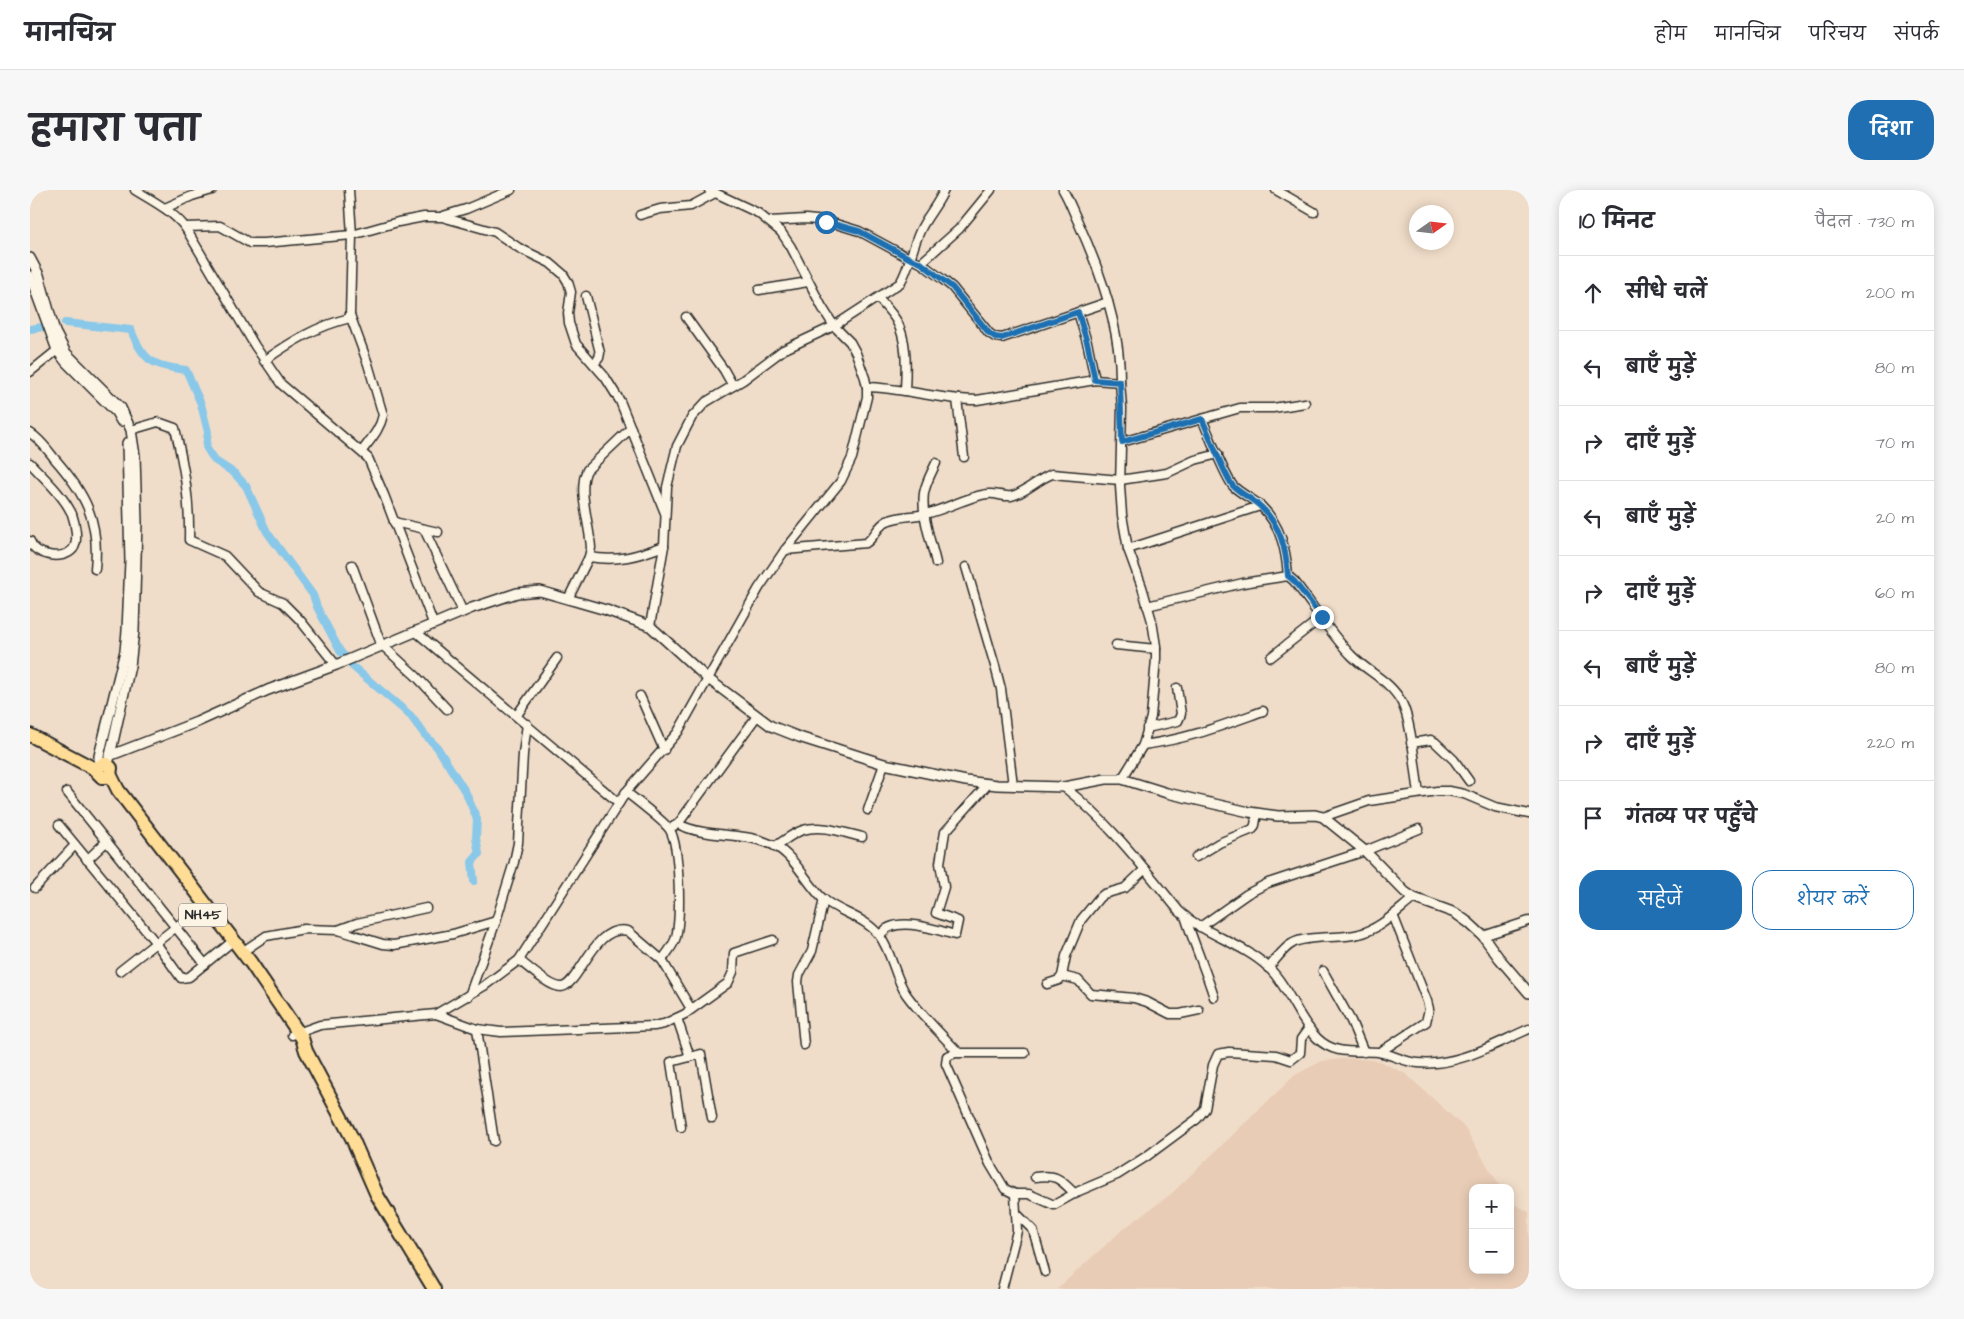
<!DOCTYPE html>
<html lang="hi">
<head>
<meta charset="utf-8">
<style>
	body { margin:0; font-family:"Architects Daughter","Playpen Sans Deva",sans-serif; background:#f7f7f7; color:#2b2b33 }
	.controls { position:absolute; right:15px; bottom:15px; display:grid; overflow:hidden; border-radius:10px; box-shadow:0 2px 12px #0003 }
	.controls button { width:45px; height:45px; display:grid; place-items:center; padding:0; border:0; border-bottom:1px solid #e1e1e2; background:#fff; color:#2b2b33; font:25px sans-serif }
	.compass { position:absolute; left:1379px; top:15px; width:45px; height:45px; border-radius:50%; background:#fff; box-shadow:0 2px 12px #0003; rotate:76deg }
	.stop { position:absolute; width:15px; height:15px; margin:-11px; border:4px solid #1f6fb2; border-radius:50%; background:#fff }
	.stop.end { background:#1f6fb2; border-color:#fff; box-shadow:0 1px 5px #0008 }
	.list { margin:0; padding:0; list-style:none }
	h2 { display:flex; justify-content:space-between; align-items:center; height:65px; margin:0; padding:0 20px; font-size:21px }
	h2 small { font-size:16px; font-weight:400; color:#7c7c81 }
	.list li { display:grid; grid-template-columns:32px 1fr auto; gap:15px; align-items:center; box-sizing:border-box; height:75px; padding:0 20px; border-top:1px solid #e1e1e2 }
	.list b { display:block; font-size:19px; white-space:nowrap }
	.list em { font-size:16px; font-style:normal; color:#7c7c81 }
	.actions { display:flex; gap:10px; padding:15px 20px }
	.actions a { flex:1; padding:11px 0; border:1px solid #1f6fb2; border-radius:20px; text-align:center; font-size:18px; color:#1f6fb2 }
	.actions .main { background:#1f6fb2; color:#fff }
	.icon { flex:none; width:28px; height:28px; fill:none; stroke:currentColor; stroke-width:2; stroke-linecap:round; stroke-linejoin:round }
	.map { position:relative; flex:none; width:1499px; height:1099px; overflow:hidden; border-radius:20px }
	header { display:flex; align-items:center; gap:30px; box-sizing:border-box; height:70px; padding:0 25px; background:#fff; border-bottom:1px solid #e1e1e2 }
	header strong { font-size:24px }
	nav { display:flex; gap:28px; margin-inline-start:auto; font-size:18px }
	.intro { display:flex; align-items:center; justify-content:space-between; box-sizing:border-box; height:120px; padding:0 30px }
	h1 { margin:0; font-size:35px }
	.button { padding:12px 22px; border-radius:20px; background:#1f6fb2; color:#fff; font-size:18px; font-weight:700 }
	main { display:flex; gap:30px; padding:0 30px }
	aside { flex:1; background:#fff; border-radius:20px; box-shadow:0 2px 12px #0003 }
	.map>svg:first-child { display:block }
	.built { fill:#e8ccb6 }
	.lines { fill:none; stroke-linecap:round; stroke-linejoin:round }
	.canal { stroke:#89c8e9; stroke-width:8 }
	.minor-casing { stroke:#2b2b2b; stroke-width:11 }
	.tertiary-casing { stroke:#2b2b2b; stroke-width:12 }
	.trunk-casing { stroke:#2b2b2b; stroke-width:16 }
	.minor { stroke:#fcf5e5; stroke-width:8 }
	.tertiary { stroke:#fcf5e5; stroke-width:9 }
	.trunk { stroke:#ffdd96; stroke-width:12 }
	.route { stroke:#1f6fb2; stroke-width:6 }
	.labels { text-anchor:middle; dominant-baseline:central; stroke-width:4; stroke-linejoin:round; paint-order:stroke }
	.shield { fill:#fcf5e5; stroke:#6a6863; stroke-width:1 }
	.shield-label { font-size:14px; font-weight:bold; fill:#2b2b2b }
</style>
</head>
<body>
<header>
<strong>मानचित्र</strong>
<nav><a>होम</a><a>मानचित्र</a><a>परिचय</a><a>संपर्क</a></nav>
</header>
<div class="intro"><h1>हमारा पता</h1><a class="button">दिशा</a></div>
<main>
<div class="map">
<svg width="1499" height="1099" viewBox="0 0 1499 1099">
	<rect width="100%" height="100%" fill="#f0ddc9"/>
	<filter id="ink" filterUnits="userSpaceOnUse"><feTurbulence type="fractalNoise" baseFrequency=".02" numOctaves="2"/><feDisplacementMap in="SourceGraphic" scale="10" xChannelSelector="R" yChannelSelector="G"/><feConvolveMatrix kernelMatrix="1 2 1 2 8 2 1 2 1" color-interpolation-filters="sRGB"/></filter>
	<g filter="url(#ink)">
		<!-- built -->
		<path class="built" d="M1323,868l26,3 27,13 58,53 37,61h-28v82h37v-68l19,10v77h-472l65,-59 49,-36 124,-119 27,-14z"/>
		<g class="lines">
			<!-- canal -->
			<g class="canal">
				<path d="M35,133l66,7c13,33 22,35 55,40l15,34 7,28 -2,15 8,13 20,13 12,13 21,46 46,63 4,12 23,44 12,15 58,49 15,20 12,12 29,46 11,26 -1,19 3,16 -7,8 2,19"/>
				<path d="M0,139l13,-2"/>
			</g>
			<defs>
				<g id="minor">
					<path d="M105,0c18,11 36,20 50,37l70,119 26,38 87,74 16,37 49,128"/>
					<path d="M319,0l3,45 -2,80 18,49 15,51c-3,15 -13,25 -21,36"/>
					<path d="M1033,0c6,10 10,21 15,32 22,48 43,106 42,160"/>
					<path d="M1246,0l38,22"/>
					<path d="M135,18l27,-12 20,-6"/>
					<path d="M610,25l20,-6 31,-3 24,-13"/>
					<path d="M413,26l23,-7 45,-19"/>
					<path d="M740,31l36,-2 20,2 33,10 50,27 12,5 21,16 10,8 37,46 6,4 7,1 106,-36"/>
					<path d="M155,37l35,-1 30,17h14l88,-8 46,-13 26,-5h18l53,15 24,16 31,15 13,11 5,8 3,10 -3,21 1,10 7,21 29,33 15,24 45,112"/>
					<path d="M891,73l38,-34 32,-39"/>
					<path d="M729,100l49,-8"/>
					<path d="M556,106l14,57 -1,5 -5,6"/>
					<path d="M848,108c6,7 13,14 18,22 12,21 10,47 9,71"/>
					<path d="M1048,122l10,34 7,34"/>
					<path d="M656,127l38,53 9,16"/>
					<path d="M234,171c28,-20 53,-35 86,-43"/>
					<path d="M0,182l31,-25"/>
					<path d="M837,197c37,1 73,13 110,13l118,-20 25,2 2,26 -2,78 2,29 6,34 14,38 10,34 4,25v13l-5,58 -8,28 -21,34"/>
					<path d="M927,209l7,58"/>
					<path d="M1172,229c8,17 21,54 31,67 8,8 20,13 28,20 20,20 25,43 27,70"/>
					<path d="M101,240l27,-8 17,6c9,39 15,72 14,112l36,16 34,36 24,11 17,17 36,45"/>
					<path d="M0,243c10,6 17,16 24,25 31,35 46,62 41,111"/>
					<path d="M1092,252l118,-34h33l32,-5"/>
					<path d="M0,273c14,15 33,32 42,51 3,9 7,27 1,35 -10,12 -38,7 -43,-8"/>
					<path d="M364,332l44,10"/>
					<path d="M394,339l39,83"/>
					<path d="M1098,359l132,-43"/>
					<path d="M755,360l81,-7c9,-6 11,-17 21,-22 13,-6 28,-4 42,-8 17,-4 43,-18 59,-19 8,-1 15,3 23,2 13,-2 27,-17 41,-22l68,6 47,-7 28,-13 23,-6"/>
					<path d="M559,367c29,5 48,-1 75,-11"/>
					<path d="M906,373c-5,-22 -15,-48 -12,-70 2,-11 8,-21 12,-30"/>
					<path d="M322,375l29,79 35,32 31,33"/>
					<path d="M936,377l29,99 6,23 12,96"/>
					<path d="M538,409l21,-42 2,-9c-1,-22 -14,-59 -4,-78l44,-42"/>
					<path d="M1117,416l96,-23 45,-7 6,5c19,24 36,53 58,75 17,17 39,25 50,47 10,21 13,66 17,90"/>
					<path d="M620,436l14,-80 3,-59 10,-41 15,-29 14,-15 37,-22 40,-30 51,-24 66,-43c9,-14 12,-35 20,-52 6,-14 18,-26 24,-41"/>
					<path d="M385,441l204,172"/>
					<path d="M1086,455l40,4"/>
					<path d="M1241,467l51,-40"/>
					<path d="M610,506l24,54"/>
					<path d="M487,525l40,-57"/>
					<path d="M1117,538l31,-7 3,-7 -4,-26"/>
					<path d="M1381,553l20,-3 4,2 19,18 15,21"/>
					<path d="M1113,555c45,-6 78,-19 120,-34"/>
					<path d="M1034,597c45,35 79,80 115,124 26,24 63,32 89,56 21,20 29,51 49,71 18,18 39,12 61,14 14,2 26,10 40,11 39,4 76,-19 111,-34"/>
					<path d="M37,602l138,172"/>
					<path d="M596,602c9,7 40,31 44,38 10,18 11,87 6,107 -2,8 -9,16 -14,23"/>
					<path d="M838,620l16,-46"/>
					<path d="M1293,627l46,-16 68,-10h12l15,3 31,13 34,7"/>
					<path d="M648,634c30,15 65,7 95,21 21,10 33,37 49,53 17,15 42,18 57,37 13,17 15,41 27,59 15,21 35,40 53,59"/>
					<path d="M29,635l97,118 25,35 8,-1 39,-32"/>
					<path d="M644,636l4,-2 79,-108"/>
					<path d="M745,656c9,-5 18,-13 28,-16 19,-6 41,3 59,7"/>
					<path d="M1166,667l23,-14 34,-14 2,-4 2,-12"/>
					<path d="M57,670l20,-19"/>
					<path d="M5,698l40,-43"/>
					<path d="M1155,726c9,28 20,53 29,81"/>
					<path d="M1170,737l47,-33 21,-11 97,-32 54,-22"/>
					<path d="M308,740l19,-7 69,-15"/>
					<path d="M850,746c12,-22 55,-7 75,-1l3,-14 -22,-8 8,-26 -4,-24 5,-31 43,-48"/>
					<path d="M1453,746l46,-15"/>
					<path d="M212,762l24,-16 38,-7 34,1 45,14 11,1 59,-11 43,-13"/>
					<path d="M489,770c9,7 31,27 42,27 18,0 33,-65 67,-56l34,29 29,49"/>
					<path d="M1238,778c8,-8 15,-20 25,-25 14,-8 48,-4 66,-9 21,-5 38,-23 55,-36"/>
					<path d="M90,781l79,-62"/>
					<path d="M1293,781l28,50 13,31"/>
					<path d="M1032,786l16,4 13,14 43,4 13,4 23,12h10l19,-4"/>
					<path d="M1017,794l12,-4 3,-4 4,-20 15,-36 18,-22 5,-4 21,-6 20,-19"/>
					<path d="M439,806l27,-75 18,-59 4,-19 5,-89 4,-30"/>
					<path d="M406,824l41,15 24,3 153,-6 10,-2 21,-10 43,-31 5,-11 1,-19 39,-13"/>
					<path d="M647,828l13,39"/>
					<path d="M447,839l17,112"/>
					<path d="M262,845l28,-10 116,-11 48,-28 35,-26 107,-168 52,-60 81,-144 26,-38 56,-69 11,-23 15,-61v-10l-2,-9 -9,-25 -6,-11 -16,-16 -12,-19 -31,-60 -10,-15 -23,-19 -49,-23"/>
					<path d="M774,855l-6,-63 1,-7 13,-24 12,-52"/>
					<path d="M1350,862l46,-30 3,-13 -2,-8 -34,-86"/>
					<path d="M995,863h-69l-9,3 -1,8 44,100 15,25 10,5h14l25,11 25,-14 38,-16 30,-19 50,-37 8,-10 8,-44 5,-11 11,-2 47,3 15,5 9,-7 1,-14 8,-11"/>
					<path d="M651,937l-10,-65 30,-8 11,64"/>
					<path d="M1005,987c22,-3 25,2 40,17"/>
					<path d="M987,1024l16,16 12,42"/>
					<path d="M972,1099l15,-58 -2,-37"/>
				</g>
				<g id="tertiary">
					<path d="M0,68l9,17 16,57 11,21 55,55 10,22 4,26 2,66 -3,109 -4,35 -21,94"/>
					<path d="M0,86l27,74 9,12 50,50 5,9"/>
					<path d="M79,566l88,-34 71,-32 68,-25 136,-57 45,-15 23,-2 66,19 44,16 57,52 64,48 28,11 85,27 82,17 31,4 67,2 42,-8h16l45,14 82,19 29,4 37,-1 8,2 42,34 40,41 9,6 41,15 14,10 14,13 16,22 30,35"/>
					<path d="M69,577v-11l26,-105 2,-20 3,-70 -3,-118"/>
				</g>
				<g id="trunk">
					<path d="M0,545l63,33 9,9h4l4,-2 1,-7 -4,-4c-5,-1 -9,2 -9,7"/>
					<path d="M80,584l8,16 133,173 51,75 4,13 46,87 25,57 57,94"/>
				</g>
			</defs>
			<!-- minor casing -->
			<use href="#minor" class="minor-casing"/>
			<!-- tertiary casing -->
			<use href="#tertiary" class="tertiary-casing"/>
			<!-- trunk casing -->
			<use href="#trunk" class="trunk-casing"/>
			<!-- minor -->
			<use href="#minor" class="minor"/>
			<!-- tertiary -->
			<use href="#tertiary" class="tertiary"/>
			<!-- trunk -->
			<use href="#trunk" class="trunk"/>
		</g>
	</g>
	<g class="lines" filter="url(#ink)">
		<!-- route -->
		<path class="route" d="M796,32l33,9 50,27 12,5 31,24 37,46 6,4 7,1 76,-26 10,34 7,34 25,2 2,60 80,-23c8,17 21,54 31,67 8,8 20,13 28,21 20,19 25,42 27,69l6,5 28,36"/>
	</g>
	<g class="labels">
		<!-- shield labels -->
		<rect class="shield" x="149" y="713.5" width="48" height="23" rx="4"/>
		<g class="shield-label">
			<text x="173" y="725">NH45</text>
		</g>
	</g>
</svg>
<div class="controls">
<button>+</button>
<button>−</button>
</div>
<svg class="compass" viewBox="-18 -18 36 36"><path d="M0-13l5 13h-10z" fill="#e53935"/><path d="M0 13l5-13h-10z" fill="#7c7c81"/></svg>
<div class="stop" style="left:796px;top:32px"></div>
<div class="stop end" style="left:1292px;top:427px"></div>
</div>
<aside>
<h2>10 मिनट<small>पैदल · 730 m</small></h2>
<ul class="list">
<li><svg class="icon" aria-label="ahead" viewBox="0 0 24 24"><path d="M12 20V5M6 11l6-6 6 6"/></svg><div><b>सीधे चलें</b></div><em>200 m</em></li>
<li><svg class="icon" aria-label="left" viewBox="0 0 24 24"><path d="M17 20v-9H6M10 6l-5 5 5 5"/></svg><div><b>बाएँ मुड़ें</b></div><em>80 m</em></li>
<li><svg class="icon" aria-label="right" viewBox="0 0 24 24"><path d="M7 20v-9h11M14 6l5 5-5 5"/></svg><div><b>दाएँ मुड़ें</b></div><em>70 m</em></li>
<li><svg class="icon" aria-label="left" viewBox="0 0 24 24"><path d="M17 20v-9H6M10 6l-5 5 5 5"/></svg><div><b>बाएँ मुड़ें</b></div><em>20 m</em></li>
<li><svg class="icon" aria-label="right" viewBox="0 0 24 24"><path d="M7 20v-9h11M14 6l5 5-5 5"/></svg><div><b>दाएँ मुड़ें</b></div><em>60 m</em></li>
<li><svg class="icon" aria-label="left" viewBox="0 0 24 24"><path d="M17 20v-9H6M10 6l-5 5 5 5"/></svg><div><b>बाएँ मुड़ें</b></div><em>80 m</em></li>
<li><svg class="icon" aria-label="right" viewBox="0 0 24 24"><path d="M7 20v-9h11M14 6l5 5-5 5"/></svg><div><b>दाएँ मुड़ें</b></div><em>220 m</em></li>
<li><svg class="icon" aria-label="arrive" viewBox="0 0 24 24"><path d="M6 21V4h12l-3 4 3 4H6"/></svg><div><b>गंतव्य पर पहुँचे</b></div></li>
</ul>
<div class="actions"><a class="main">सहेजें</a><a>शेयर करें</a></div>
</aside>
</main>
</body>
</html>
